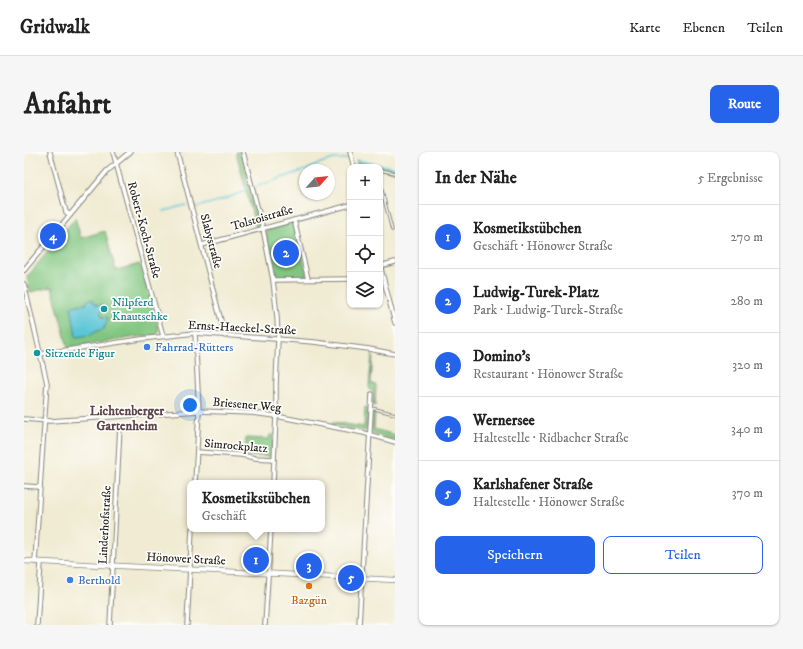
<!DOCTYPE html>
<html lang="de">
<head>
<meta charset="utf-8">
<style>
	body { margin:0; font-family:"IM FELL DW Pica",serif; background:#f6f6f6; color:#222 }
	.controls { position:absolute; right:12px; top:12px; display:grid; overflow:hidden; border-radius:8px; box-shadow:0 1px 3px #0004 }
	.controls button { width:36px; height:36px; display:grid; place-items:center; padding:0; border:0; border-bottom:1px solid #e0e0e0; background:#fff; color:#222; font:20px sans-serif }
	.compass { position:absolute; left:275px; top:12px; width:36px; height:36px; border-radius:50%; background:#fff; box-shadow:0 1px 3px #0004; rotate:63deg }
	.you { position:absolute; left:166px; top:253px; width:14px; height:14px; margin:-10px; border:3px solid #fff; border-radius:50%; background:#1a73e8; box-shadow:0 0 0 6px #1a73e833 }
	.badge { display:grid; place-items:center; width:26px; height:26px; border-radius:50%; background:#2563eb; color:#fff; font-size:13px; font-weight:700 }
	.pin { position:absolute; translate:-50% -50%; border:2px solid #fff; box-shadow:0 1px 4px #0006 }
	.popup { position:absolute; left:163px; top:328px; width:138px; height:52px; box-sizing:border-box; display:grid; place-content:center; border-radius:8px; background:#fff; filter:drop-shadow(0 1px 3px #0005); font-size:13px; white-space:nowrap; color:#767676 }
	.popup b { font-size:15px; color:#222 }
	.popup::after { content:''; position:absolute; left:50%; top:100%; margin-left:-8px; border:8px solid transparent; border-top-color:#fff }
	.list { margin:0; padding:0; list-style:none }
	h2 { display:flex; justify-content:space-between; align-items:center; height:52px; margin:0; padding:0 16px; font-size:17px }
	h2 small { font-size:13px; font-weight:400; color:#767676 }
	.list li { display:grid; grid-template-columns:26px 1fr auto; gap:12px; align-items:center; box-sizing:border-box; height:64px; padding:0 16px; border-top:1px solid #e0e0e0 }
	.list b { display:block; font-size:15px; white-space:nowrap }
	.list p { margin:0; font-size:13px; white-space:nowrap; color:#767676 }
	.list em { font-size:13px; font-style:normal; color:#767676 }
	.actions { display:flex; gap:8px; padding:12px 16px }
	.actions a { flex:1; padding:9px 0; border:1px solid #2563eb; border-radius:8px; text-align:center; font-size:14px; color:#2563eb }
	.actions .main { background:#2563eb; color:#fff }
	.icon { flex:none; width:22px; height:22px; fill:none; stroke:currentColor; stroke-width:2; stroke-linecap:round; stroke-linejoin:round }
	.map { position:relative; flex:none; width:371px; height:473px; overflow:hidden; border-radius:8px }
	header { display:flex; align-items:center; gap:24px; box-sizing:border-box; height:56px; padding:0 20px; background:#fff; border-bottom:1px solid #e0e0e0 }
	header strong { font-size:19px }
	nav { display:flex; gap:22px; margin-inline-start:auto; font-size:14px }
	.intro { display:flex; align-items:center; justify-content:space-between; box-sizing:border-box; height:96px; padding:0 24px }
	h1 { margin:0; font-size:28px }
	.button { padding:10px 18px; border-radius:8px; background:#2563eb; color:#fff; font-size:14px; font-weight:700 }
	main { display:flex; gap:24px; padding:0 24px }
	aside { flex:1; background:#fff; border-radius:8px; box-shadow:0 1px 3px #0004 }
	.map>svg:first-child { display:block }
	.green { fill:#81c680; stroke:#4e714e; fill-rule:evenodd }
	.water { fill:#5bc5d7; stroke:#3c707a }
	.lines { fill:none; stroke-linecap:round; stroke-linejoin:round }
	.stream { stroke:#5bc5d7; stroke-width:1.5 }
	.service-casing { stroke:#868477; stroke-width:3.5 }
	.minor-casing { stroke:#868477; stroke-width:5.5 }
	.tertiary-casing { stroke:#868477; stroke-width:6 }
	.secondary-casing { stroke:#868477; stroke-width:6 }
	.service { stroke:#fff; stroke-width:1.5 }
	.minor { stroke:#fff; stroke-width:3.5 }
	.tertiary { stroke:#fff; stroke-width:4 }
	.secondary { stroke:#fff; stroke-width:4.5 }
	.culture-dot { fill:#0f9aa8; stroke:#fdfcf7; stroke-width:1.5 }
	.shop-dot { fill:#3f7fe0; stroke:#fdfcf7; stroke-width:1.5 }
	.food-dot { fill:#e8710a; stroke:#fdfcf7; stroke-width:1.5 }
	.labels { text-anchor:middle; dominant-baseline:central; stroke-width:3.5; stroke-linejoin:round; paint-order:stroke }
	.street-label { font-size:12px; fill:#1c1c1c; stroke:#fdfcf7 }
	.culture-label { font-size:12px; fill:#0d838f; stroke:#fdfcf7; text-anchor:start }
	.shop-label { font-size:12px; fill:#366cbe; stroke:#fdfcf7; text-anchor:start }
	.food-label { font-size:12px; fill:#c56008; stroke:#fdfcf7 }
	.neighbourhood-label { font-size:13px; font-weight:bold; fill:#5c454d; stroke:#fdfcf7 }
</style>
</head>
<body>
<header>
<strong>Gridwalk</strong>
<nav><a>Karte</a><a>Ebenen</a><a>Teilen</a></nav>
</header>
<div class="intro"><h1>Anfahrt</h1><a class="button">Route</a></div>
<main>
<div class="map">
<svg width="371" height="473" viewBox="0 0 371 473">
	<rect width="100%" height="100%" fill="#fdfcf7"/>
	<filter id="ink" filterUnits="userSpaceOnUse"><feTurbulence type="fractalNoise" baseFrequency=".025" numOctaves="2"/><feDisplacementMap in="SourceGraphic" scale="8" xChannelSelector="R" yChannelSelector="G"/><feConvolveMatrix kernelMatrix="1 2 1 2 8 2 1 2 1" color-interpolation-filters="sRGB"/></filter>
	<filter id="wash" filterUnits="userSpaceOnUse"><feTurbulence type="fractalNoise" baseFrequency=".012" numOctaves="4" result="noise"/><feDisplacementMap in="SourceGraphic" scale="16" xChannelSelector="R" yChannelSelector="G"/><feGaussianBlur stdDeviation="0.9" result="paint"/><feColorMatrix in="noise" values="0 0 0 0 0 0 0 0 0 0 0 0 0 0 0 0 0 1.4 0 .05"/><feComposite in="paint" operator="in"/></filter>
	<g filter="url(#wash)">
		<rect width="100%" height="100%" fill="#f0ebd2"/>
		<!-- green -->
		<g class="green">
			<path d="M212,0h4l3,9 17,66 -4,1z"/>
			<path d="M332,8l39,8v4l-15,-3v-2h-10l-13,-3z"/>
			<path d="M51,66l6,20 24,-7 11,39 24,-6 19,67 -2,4 -21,2 -68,11 -16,-61 -22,5 -3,-15zM69,147v3l5,3 2,7 3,5 5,1 -4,11 -7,2 -6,4 -19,-29 15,-2z"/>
			<path d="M270,70l13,54 -30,2 -3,-3 -9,-44z"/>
			<path d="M348,203h1l-2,28 5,2 -1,21 -2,-1v-14l-3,-1 -1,-5z"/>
			<path d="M341,255l5,1 -3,22 -4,1 -30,-6v-3l31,5z"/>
			<path d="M351,259l-1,18 21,6v5l-23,-6v-21z"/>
			<path d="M246,283h4l-2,22 -18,-1 -9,-1 1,-17 23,1z"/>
		</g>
		<!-- water -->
		<path class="water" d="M69,147v3l5,3 4,-1 1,5 -3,4 3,4 5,1 -4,11 -7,2 -6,4 -15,2 -5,-31 16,-2v-4z"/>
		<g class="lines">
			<!-- stream -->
			<g class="stream">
				<path d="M333,8l38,8"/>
				<path d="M282,18l17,-8 11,-3h16"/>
				<path d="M231,35l50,-17"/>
				<path d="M173,55l25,-7 23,-9"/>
				<path d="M140,59l22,-6"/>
			</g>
		</g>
	</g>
	<g filter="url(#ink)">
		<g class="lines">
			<defs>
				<g id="service">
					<path d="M330,15h10"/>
					<path d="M356,18l15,3"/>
					<path d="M356,31l12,47"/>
					<path d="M347,256l24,6"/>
				</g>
				<g id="minor">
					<path d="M26,0l16,60 4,3"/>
					<path d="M89,0l50,184"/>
					<path d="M153,0l48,184"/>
					<path d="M219,0l20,77 10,51 4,37 1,22 -2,45v32l-3,67"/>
					<path d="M326,0l4,15"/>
					<path d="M270,68l14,59"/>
					<path d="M178,93l148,-40"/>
					<path d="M356,113l15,58"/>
					<path d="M356,114l15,-4"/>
					<path d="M249,128l77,-1"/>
					<path d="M0,132l23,99 -12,179"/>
					<path d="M16,202l101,-15 54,-6 119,9 55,7 26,5"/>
					<path d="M0,267l26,2 149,-10 53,2 24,3 88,17 31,9"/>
					<path d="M173,300l44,3 14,3 19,1"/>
					<path d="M171,331l4,-72 -4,-78"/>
					<path d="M0,334l16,1"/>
					<path d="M13,473l4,-63"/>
					<path d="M86,473l10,-199"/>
					<path d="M163,473l5,-96"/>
					<path d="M241,473l6,-96"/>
					<path d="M335,473l13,-231"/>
				</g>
				<path id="tertiary" d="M0,118l83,-99 23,-19"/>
				<path id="secondary" d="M0,409l371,19"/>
			</defs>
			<!-- service casing -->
			<use href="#service" class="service-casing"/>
			<!-- minor casing -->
			<use href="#minor" class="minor-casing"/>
			<!-- tertiary casing -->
			<use href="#tertiary" class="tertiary-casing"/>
			<!-- secondary casing -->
			<use href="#secondary" class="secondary-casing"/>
			<!-- service -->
			<use href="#service" class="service"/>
			<!-- minor -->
			<use href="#minor" class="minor"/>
			<!-- tertiary -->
			<use href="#tertiary" class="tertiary"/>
			<!-- secondary -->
			<use href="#secondary" class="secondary"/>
		</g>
	</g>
	<!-- markers -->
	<g class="culture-dot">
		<circle cx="80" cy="157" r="4"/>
		<circle cx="13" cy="201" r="4"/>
	</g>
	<g class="shop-dot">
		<circle cx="123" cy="195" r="4"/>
		<circle cx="46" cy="428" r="4"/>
	</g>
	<circle class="food-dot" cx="285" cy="434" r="4"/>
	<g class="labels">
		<!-- street labels -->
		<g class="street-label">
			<text transform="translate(238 66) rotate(-16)">Tolstoistraße</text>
			<text transform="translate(120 78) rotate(75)">Robert-Koch-Straße</text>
			<text transform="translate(187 89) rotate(75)">Slabystraße</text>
			<text transform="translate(218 176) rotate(3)">Ernst-Haeckel-Straße</text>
			<text transform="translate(223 253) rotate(5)">Briesener Weg</text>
			<text transform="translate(212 294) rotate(5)">Simrockplatz</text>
			<text transform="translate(81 373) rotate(-87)">Linderhofstraße</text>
			<text transform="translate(162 407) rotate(3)">Hönower Straße</text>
		</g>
		<!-- culture labels -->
		<g class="culture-label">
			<text x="88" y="150">Nilpferd<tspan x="88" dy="14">Knautschke</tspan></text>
			<text x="21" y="201">Sitzende Figur</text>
		</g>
		<!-- shop labels -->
		<g class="shop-label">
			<text x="131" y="195">Fahrrad-Rütters</text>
			<text x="54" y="428">Berthold</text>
		</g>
		<!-- food labels -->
		<g class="food-label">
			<text x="285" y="448">Bazgün</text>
		</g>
		<!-- neighbourhood labels -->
		<g class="neighbourhood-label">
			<text x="103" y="259">Lichtenberger<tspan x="103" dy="15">Gartenheim</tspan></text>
		</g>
	</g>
</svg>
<div class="controls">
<button>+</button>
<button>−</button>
<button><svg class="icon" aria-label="locate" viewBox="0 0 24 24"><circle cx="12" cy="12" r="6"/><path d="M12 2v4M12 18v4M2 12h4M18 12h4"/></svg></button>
<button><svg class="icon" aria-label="layers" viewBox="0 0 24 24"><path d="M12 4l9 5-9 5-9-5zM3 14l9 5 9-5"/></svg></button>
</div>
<svg class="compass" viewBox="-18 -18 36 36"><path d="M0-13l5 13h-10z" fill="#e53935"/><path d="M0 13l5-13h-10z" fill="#767676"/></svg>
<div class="you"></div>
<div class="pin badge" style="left:232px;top:408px">1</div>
<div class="popup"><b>Kosmetikstübchen</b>Geschäft</div>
<div class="pin badge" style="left:262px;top:101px">2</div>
<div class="pin badge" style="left:285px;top:414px">3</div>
<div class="pin badge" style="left:29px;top:84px">4</div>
<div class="pin badge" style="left:327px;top:426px">5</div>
</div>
<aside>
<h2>In der Nähe<small>5 Ergebnisse</small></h2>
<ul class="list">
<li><span class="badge">1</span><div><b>Kosmetikstübchen</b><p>Geschäft · Hönower Straße</p></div><em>270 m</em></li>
<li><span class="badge">2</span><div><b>Ludwig-Turek-Platz</b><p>Park · Ludwig-Turek-Straße</p></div><em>280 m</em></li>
<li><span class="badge">3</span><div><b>Domino’s</b><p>Restaurant · Hönower Straße</p></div><em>320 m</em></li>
<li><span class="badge">4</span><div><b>Wernersee</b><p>Haltestelle · Ridbacher Straße</p></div><em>340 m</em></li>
<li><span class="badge">5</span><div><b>Karlshafener Straße</b><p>Haltestelle · Hönower Straße</p></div><em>370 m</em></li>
</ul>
<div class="actions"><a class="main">Speichern</a><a>Teilen</a></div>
</aside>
</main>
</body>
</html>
